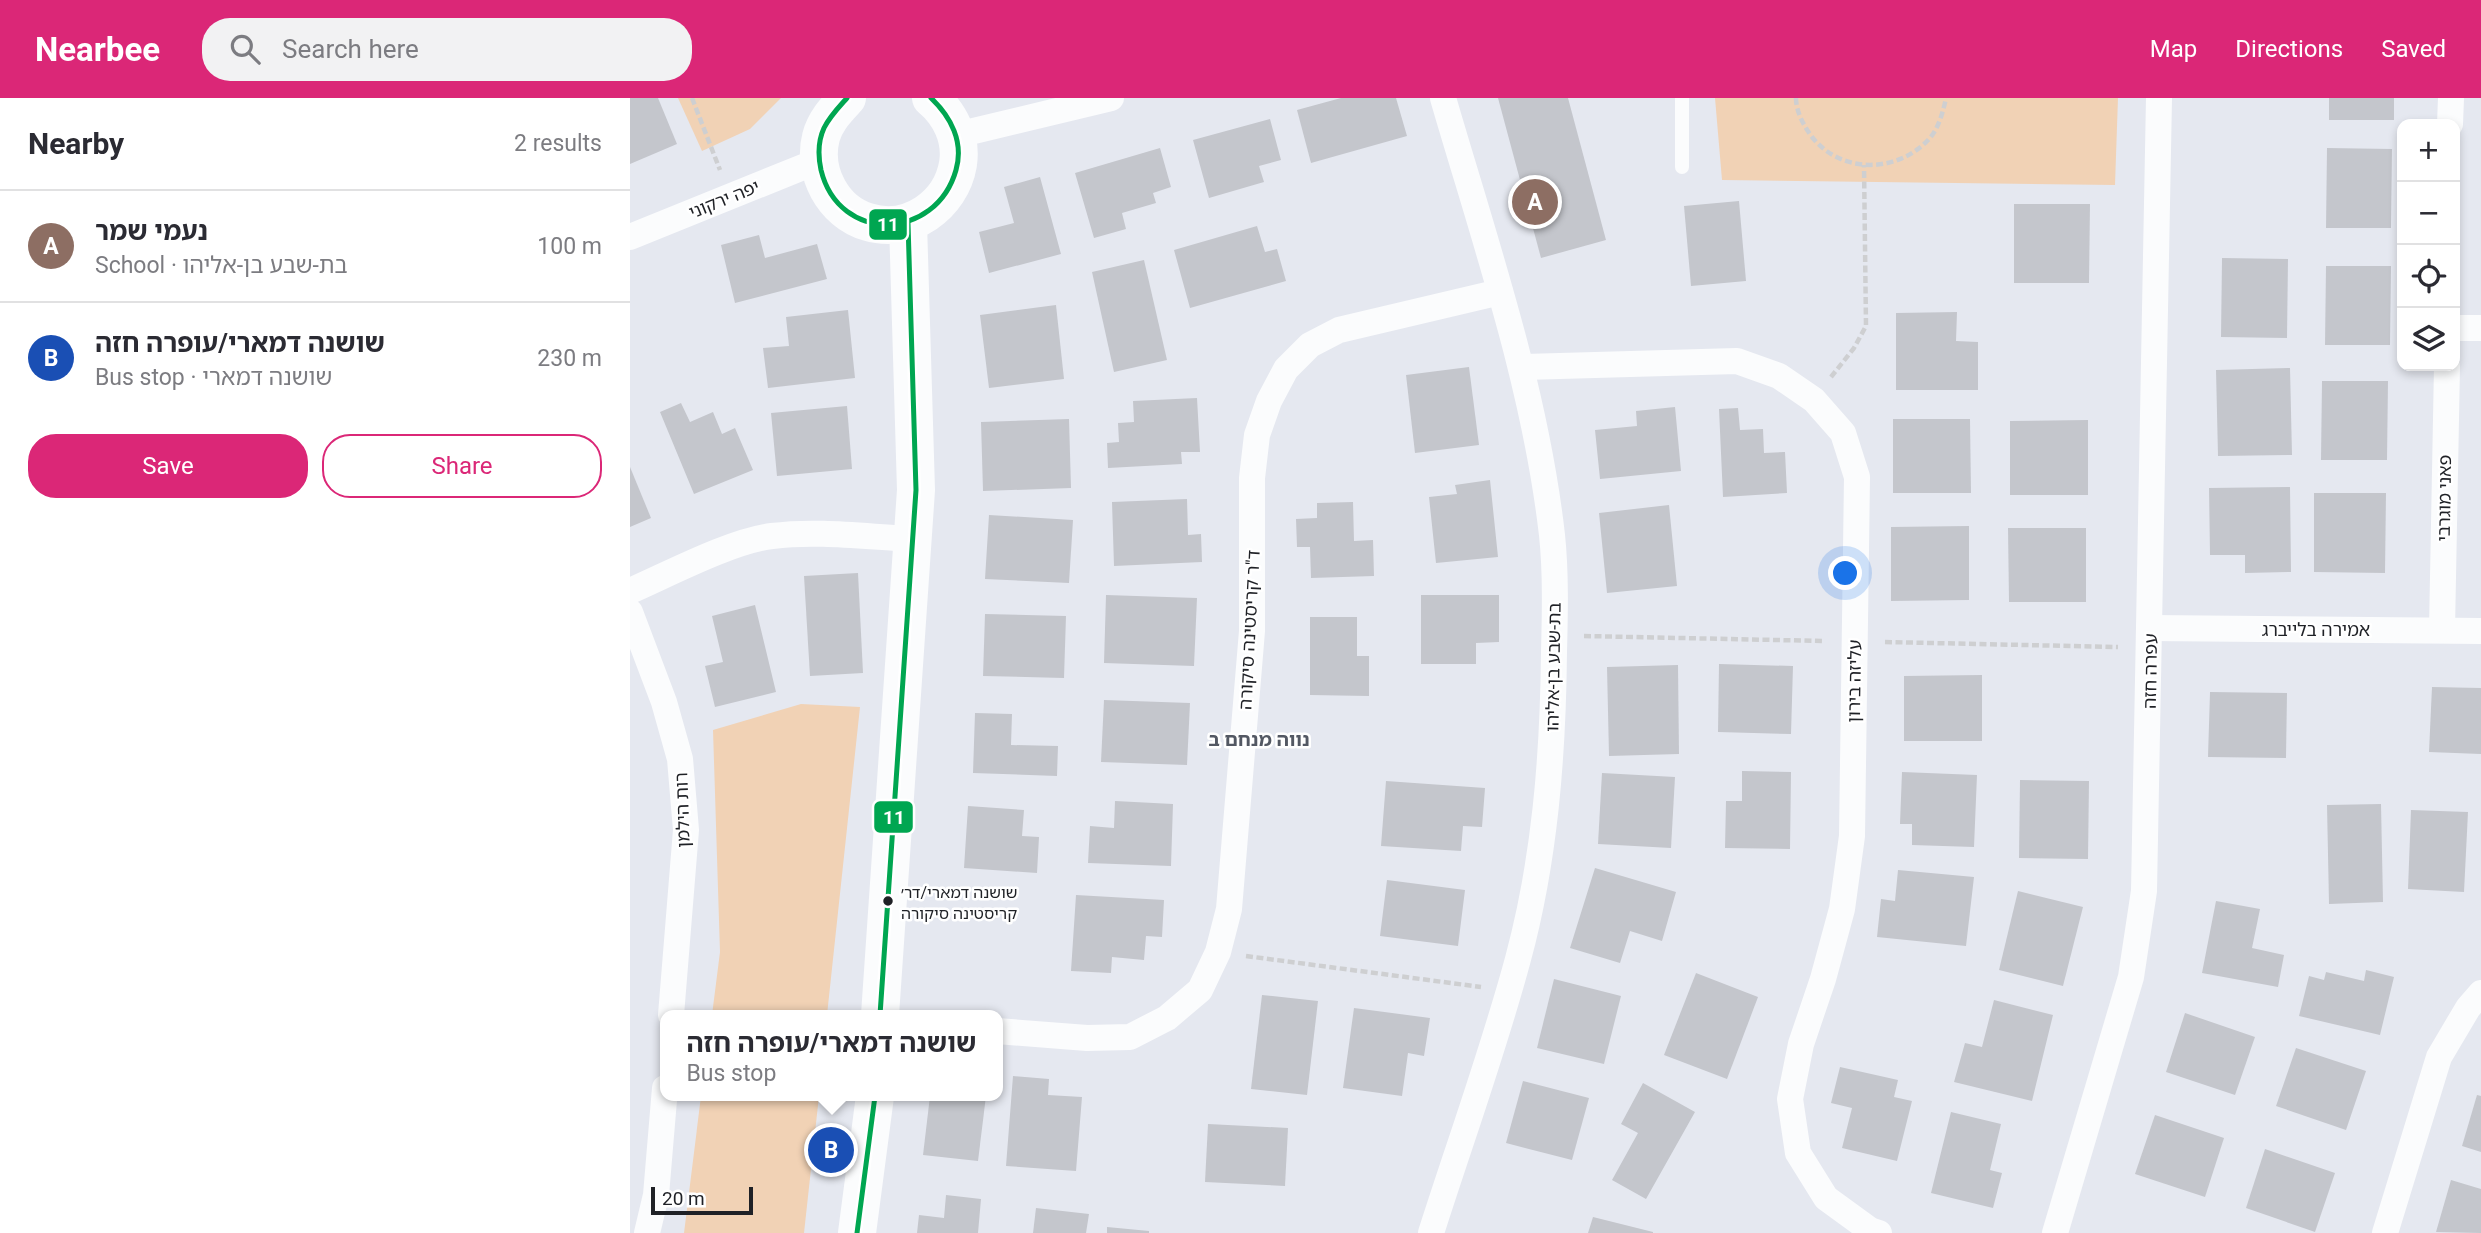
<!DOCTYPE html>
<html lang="en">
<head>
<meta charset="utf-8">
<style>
	body { margin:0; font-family:Roboto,"Noto Sans Hebrew",sans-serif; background:#f2f2f3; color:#2b2b33 }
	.controls { position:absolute; right:21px; top:21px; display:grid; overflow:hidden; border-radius:14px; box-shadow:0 4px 10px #0003 }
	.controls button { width:63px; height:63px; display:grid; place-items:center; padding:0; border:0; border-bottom:2px solid #e1e1e2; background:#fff; color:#2b2b33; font:35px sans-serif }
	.scale { position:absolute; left:21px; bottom:18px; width:102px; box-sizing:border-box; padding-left:7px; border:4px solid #1f2126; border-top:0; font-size:19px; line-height:24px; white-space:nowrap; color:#1f2126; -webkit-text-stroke:5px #fff; paint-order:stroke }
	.you { position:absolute; left:1216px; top:476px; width:24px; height:24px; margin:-18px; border:5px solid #fff; border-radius:50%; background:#1a73e8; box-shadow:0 0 0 10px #1a73e833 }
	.badge { display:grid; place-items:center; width:46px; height:46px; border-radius:50%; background:#db2777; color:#fff; font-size:23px; font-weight:700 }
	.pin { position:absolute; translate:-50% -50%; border:4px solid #fff; box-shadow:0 2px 7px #0006 }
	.popup { position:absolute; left:30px; top:912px; width:343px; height:91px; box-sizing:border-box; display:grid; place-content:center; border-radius:14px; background:#fff; filter:drop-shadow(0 2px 5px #0005); font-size:23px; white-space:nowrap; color:#7c7c81 }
	.popup b { font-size:26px; color:#2b2b33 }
	.popup::after { content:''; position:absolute; left:50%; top:100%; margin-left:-14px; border:14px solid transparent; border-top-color:#fff }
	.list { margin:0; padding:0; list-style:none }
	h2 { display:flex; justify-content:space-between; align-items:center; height:91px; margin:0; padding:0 28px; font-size:30px }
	h2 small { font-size:23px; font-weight:400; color:#7c7c81 }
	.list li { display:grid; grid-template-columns:46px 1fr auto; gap:21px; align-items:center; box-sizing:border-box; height:112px; padding:0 28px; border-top:2px solid #e1e1e2 }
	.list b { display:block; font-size:26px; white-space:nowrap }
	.list p { margin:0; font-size:23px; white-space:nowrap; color:#7c7c81 }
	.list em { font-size:23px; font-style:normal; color:#7c7c81 }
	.actions { display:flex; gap:14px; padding:21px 28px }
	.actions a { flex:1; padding:16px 0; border:2px solid #db2777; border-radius:28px; text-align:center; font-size:24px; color:#db2777 }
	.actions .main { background:#db2777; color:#fff }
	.icon { flex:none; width:38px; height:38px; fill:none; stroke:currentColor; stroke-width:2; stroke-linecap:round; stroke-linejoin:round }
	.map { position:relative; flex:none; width:1851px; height:1135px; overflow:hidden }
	header { display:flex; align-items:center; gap:42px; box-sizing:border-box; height:98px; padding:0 35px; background:#db2777; color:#fff }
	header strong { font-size:33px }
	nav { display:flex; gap:38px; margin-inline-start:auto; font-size:24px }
	.search { width:490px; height:63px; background:#f2f2f3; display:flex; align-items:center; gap:18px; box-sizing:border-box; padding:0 24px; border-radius:28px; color:#7c7c81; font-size:26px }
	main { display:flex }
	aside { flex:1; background:#fff }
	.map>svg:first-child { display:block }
	.green { fill:#f1d2b5 }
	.building { fill:#c4c6cc }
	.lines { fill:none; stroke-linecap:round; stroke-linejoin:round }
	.path { stroke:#cecfd1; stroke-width:4.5; stroke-dasharray:7 3.5; stroke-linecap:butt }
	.lane { stroke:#fbfcfd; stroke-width:14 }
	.street { stroke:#fbfcfd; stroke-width:26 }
	.secondary { stroke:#fbfcfd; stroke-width:38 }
	.bus-1-casing { stroke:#fff; stroke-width:10 }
	.bus-1 { stroke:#00a651; stroke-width:5 }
	.bus-dot { fill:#1f2126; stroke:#fff; stroke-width:2.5 }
	.labels { text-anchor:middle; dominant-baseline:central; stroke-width:5; stroke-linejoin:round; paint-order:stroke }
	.bus-label { font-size:16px; fill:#1f2126; stroke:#fff; text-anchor:start }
	.street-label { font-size:18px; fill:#1f2126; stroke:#fff }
	.neighbourhood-label { font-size:19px; font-weight:bold; fill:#535863; stroke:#fff }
	.line-badge { stroke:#fff; stroke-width:2.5 }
	.badge-label { font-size:19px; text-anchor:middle; font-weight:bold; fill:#fff }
</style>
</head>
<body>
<header>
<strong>Nearbee</strong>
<div class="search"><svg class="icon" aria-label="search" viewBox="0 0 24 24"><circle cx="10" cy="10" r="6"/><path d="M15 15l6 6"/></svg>Search here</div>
<nav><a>Map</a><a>Directions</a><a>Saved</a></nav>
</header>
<main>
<aside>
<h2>Nearby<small>2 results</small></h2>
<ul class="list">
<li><span class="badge" style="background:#8d6e63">A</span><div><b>נעמי שמר</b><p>School · בת-שבע בן-אליהו</p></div><em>100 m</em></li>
<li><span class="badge" style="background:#1a4fb4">B</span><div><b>שושנה דמארי/עופרה חזה</b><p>Bus stop · שושנה דמארי</p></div><em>230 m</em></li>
</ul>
<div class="actions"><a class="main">Save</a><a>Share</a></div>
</aside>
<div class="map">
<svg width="1851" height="1135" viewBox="0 0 1851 1135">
	<rect width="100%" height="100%" fill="#e5e8f0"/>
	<!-- green -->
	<g class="green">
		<path d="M48,0h103l-31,31 -48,22z"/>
		<path d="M1085,0h403l-3,87 -393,-5z"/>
		<path d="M171,606l59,3 -33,308h-115l8,-63 -7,-222z"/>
		<path d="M71,998h118l-15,137h-120z"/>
	</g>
	<!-- building -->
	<g class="building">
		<path d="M0,0h28l19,46 -47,20z"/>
		<path d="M711,0h55l11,38 -96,27 -14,-53z"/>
		<path d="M868,0h70l38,142 -65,18z"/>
		<rect x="1699" y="0" width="65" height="22"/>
		<path d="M640,21l11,41 -22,6 5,16 -55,16 -16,-58z"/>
		<path d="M530,50l11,39 -18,6 3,10 -34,10 4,16 -32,9 -19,-65z"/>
		<path d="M1697,50l65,1 -1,79h-65z"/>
		<path d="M410,79l21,77 -72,19 -10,-41 35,-9 -10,-36z"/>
		<path d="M1109,103l7,80 -55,5 -7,-80z"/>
		<path d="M1384,106h76l-1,79h-75z"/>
		<path d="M627,128l8,26 12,-3 9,32 -96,27 -16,-58z"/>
		<path d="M129,137l6,23 52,-14 10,35 -92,24 -14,-58z"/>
		<path d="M1592,160l66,1 -1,79 -66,-1z"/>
		<path d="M514,162l23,100 -53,12 -22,-100z"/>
		<path d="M1696,168h65l-1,79h-65z"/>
		<path d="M426,207l8,74 -75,9 -9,-73z"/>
		<path d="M218,212l7,68 -87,10 -5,-40 26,-2 -3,-29z"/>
		<path d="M1327,214l-1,29 22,1v48h-82v-77z"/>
		<path d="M839,269l10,78 -64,8 -9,-78z"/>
		<path d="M1660,270l2,87 -74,1 -2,-86z"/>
		<path d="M1692,283h66l-1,79h-66z"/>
		<path d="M567,300l3,54h-19l1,12 -74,4 -1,-25 12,-1 -1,-19 16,-1 -1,-21z"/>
		<path d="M51,305l9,19 23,-10 9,22 13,-6 18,42 -59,24 -34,-82z"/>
		<path d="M217,308l5,63 -75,7 -6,-63z"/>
		<path d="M1045,309l6,64 -81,8 -5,-49 42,-4 -1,-15z"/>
		<path d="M1108,310l2,22 23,-1 1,24 21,-1 2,41 -64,4 -4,-88z"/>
		<path d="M439,321l2,69 -88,3 -2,-69z"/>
		<path d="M1263,321h77l1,74h-78z"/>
		<path d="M1458,322v75h-78v-74z"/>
		<path d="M0,369l21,51 -21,9z"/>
		<path d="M860,382l8,77 -62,6 -7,-66 28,-3 -2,-9z"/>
		<path d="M1660,389l1,85 -46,1v-18h-35l-1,-67z"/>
		<path d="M1684,395h72l-1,80 -71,-1z"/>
		<path d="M557,401l1,36 13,-1 1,28 -88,4 -2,-64z"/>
		<path d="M723,404l1,39 19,-1 1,36 -63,2 -1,-31h-13l-1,-28 21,-1v-15z"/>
		<path d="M1039,407l8,81 -70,7 -8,-80z"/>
		<path d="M359,417l84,5 -4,63 -84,-4z"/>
		<path d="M1339,428v74l-78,1v-74z"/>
		<path d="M1378,430h78v74h-77z"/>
		<path d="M228,475l5,100 -53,3 -6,-100z"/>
		<path d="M476,497l91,3 -3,68 -90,-3z"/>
		<path d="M791,497h78v47l-23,1v21h-55z"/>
		<path d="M125,507l21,87 -61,15 -10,-41 18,-4 -11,-46z"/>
		<path d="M355,516l81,2 -2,62 -81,-2z"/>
		<path d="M680,519h47v39h12v40l-59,-1z"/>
		<path d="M1089,566l74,2 -2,68 -73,-2z"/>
		<path d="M1048,567l1,89 -70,2 -2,-89z"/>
		<path d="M1352,577v66h-78v-65z"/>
		<path d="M1802,589l49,1v66l-52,-2z"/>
		<path d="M1580,594l77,1 -1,65 -78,-1z"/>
		<path d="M474,602l86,3 -3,62 -86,-3z"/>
		<path d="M345,615l37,1 -1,31 47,1 -1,30 -84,-3z"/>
		<path d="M1112,673l49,1 -1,77 -65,-1 1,-47h16z"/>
		<path d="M1272,674l75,3 -3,72 -62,-2v-21h-12z"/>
		<path d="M972,675l73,4 -4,71 -73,-4z"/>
		<path d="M1390,682l69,1 -1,78 -69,-1z"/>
		<path d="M756,683l99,7 -3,39 -19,-1 -2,25 -80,-5z"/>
		<path d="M485,703l58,3 -2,62 -83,-3 2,-37 24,2z"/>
		<path d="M1751,706l2,98 -54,2 -2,-99z"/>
		<path d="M338,708l56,4 -2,26 17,1 -2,36 -73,-5z"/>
		<path d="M1781,712l57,2 -4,80 -56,-3z"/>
		<path d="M965,770l81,24 -14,49 -32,-10 -10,32 -50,-15z"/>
		<path d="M1268,772l76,7 -8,69 -89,-9 4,-38 14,2z"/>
		<path d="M757,782l78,10 -7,56 -78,-10z"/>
		<path d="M1388,793l65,16 -20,79 -64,-16z"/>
		<path d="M446,797l88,5 -2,37 -16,-1 -2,24 -32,-3 -1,16 -40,-2z"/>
		<path d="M1586,803l44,8 -8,39 32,7 -6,32 -76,-14z"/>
		<path d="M1736,872l28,7 -14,58 -81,-19 10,-40 15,4 2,-8 38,9z"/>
		<path d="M1066,875l62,24 -31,82 -63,-24z"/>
		<path d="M924,881l67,17 -17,68 -67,-16z"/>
		<path d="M632,897l56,6 -11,94 -56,-6z"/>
		<path d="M1364,902l59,15 -21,86 -78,-19 11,-39 17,4z"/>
		<path d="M724,910l76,10 -6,38 -16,-3 -6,43 -59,-8z"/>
		<path d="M1555,915l70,24 -20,58 -69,-23z"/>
		<path d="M1666,950l70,23 -20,59 -70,-24z"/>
		<path d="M1210,969l58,13 -4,17 18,4 -15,60 -55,-13 10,-40 -21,-5z"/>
		<path d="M383,978l36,3 -1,16 34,2 -6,74 -70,-5z"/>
		<path d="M893,983l66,17 -17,62 -66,-17z"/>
		<path d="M1013,985l52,29 -49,87 -34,-19 26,-47 -17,-9z"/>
		<path d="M1847,997l4,1v56l-19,-6z"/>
		<path d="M300,998h56l-8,65 -55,-6z"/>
		<path d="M1321,1014l50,12 -11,46 12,3 -9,35 -62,-15z"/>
		<path d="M1525,1017l69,23 -19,59 -70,-23z"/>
		<path d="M578,1026l80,4 -3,58 -80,-4z"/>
		<path d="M1635,1051l70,24 -20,59 -69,-24z"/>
		<path d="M1821,1082l30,9v44l-45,-1z"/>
		<path d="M316,1097l35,4 -3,34h-61l2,-18 25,3z"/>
		<path d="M406,1110l53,6 -3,19h-53z"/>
		<path d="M963,1119l60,15v1h-65z"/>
		<path d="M477,1129l42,4v2h-42z"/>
	</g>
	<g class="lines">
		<!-- path -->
		<g class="path">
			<path d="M62,0l28,72"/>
			<path d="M1166,0c0,14 8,28 16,39 30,38 87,36 118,1 9,-11 13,-26 16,-40"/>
			<path d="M1201,279l23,-29 12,-22 -2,-161"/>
			<path d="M954,538l240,5"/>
			<path d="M1255,544l233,5"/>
			<path d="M616,858l235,31"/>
		</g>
		<!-- lane -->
		<path class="lane" d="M1052,69v-69"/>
		<!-- street -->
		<g class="street">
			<path d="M1820,26l1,-26"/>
			<path d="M327,37l154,-37"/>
			<path d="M0,139l188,-76"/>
			<path d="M1825,230h26"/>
			<path d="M891,269l216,-6 42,15 35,24 29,33 14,44 -5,359 -10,73 -19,70 -22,65 -11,55 8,54 28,45 44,32 9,3"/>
			<path d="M0,493c39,-17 101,-50 142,-55 46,-6 95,1 141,3"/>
			<path d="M0,514l34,90 16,57 6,71 -15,185"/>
			<path d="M1521,530l330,3"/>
			<path d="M1812,532l5,-264"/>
			<path d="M367,933l90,7 43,-1 37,-19 33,-28 18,-38 11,-43 23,-278v-153l5,-43 12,-34 17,-32 24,-24 29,-15 161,-38"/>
			<path d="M17,1135l9,-38 9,-107"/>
			<path d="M801,1135c29,-91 62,-181 87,-274 27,-100 35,-203 36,-307 1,-38 2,-79 -2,-117 -17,-149 -67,-293 -109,-437"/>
			<path d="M1425,1135l76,-256 13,-86 15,-793"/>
			<path d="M1755,1135l54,-176 29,-49 13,-15"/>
		</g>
		<!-- secondary -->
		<g class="secondary">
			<path d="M217,0c-11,12 -22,23 -26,39 -9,35 12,75 47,85 42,13 83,-17 90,-58 4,-26 -8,-50 -27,-66"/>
			<path d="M250,917l36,-525 -8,-267"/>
			<path d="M227,1135l18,-137"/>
		</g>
		<defs>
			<g id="bus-1">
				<path d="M217,0c-8,9 -17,18 -23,30 -6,13 -6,28 -3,42 18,74 115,71 135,0 8,-28 -5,-53 -25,-72"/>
				<path d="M250,917l36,-525 -8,-267"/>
				<path d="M227,1135l18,-137"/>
			</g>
		</defs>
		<!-- bus-1 casing -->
		<use href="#bus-1" class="bus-1-casing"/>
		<!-- bus-1 -->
		<use href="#bus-1" class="bus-1"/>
	</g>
	<!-- markers -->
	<circle class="bus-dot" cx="258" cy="803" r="6"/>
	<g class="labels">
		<!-- bus labels -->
		<g class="bus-label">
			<text x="271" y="794">שושנה דמארי/דר׳<tspan x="271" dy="21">קריסטינה סיקורה</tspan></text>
		</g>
		<!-- street labels -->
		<g class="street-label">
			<text transform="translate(94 101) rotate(-22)">יפה ירקוני</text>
			<text transform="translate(1814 400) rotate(-89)">פאני מוגרבי</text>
			<text x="1686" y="531">אמירה בלייברג</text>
			<text transform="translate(619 532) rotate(-87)">ד"ר קריסטינה סיקורה</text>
			<text transform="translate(923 569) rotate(-89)">בת-שבע בן-אליהו</text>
			<text transform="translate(1520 573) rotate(-89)">עפרה חזה</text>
			<text transform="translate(1224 583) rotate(-89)">עליזה בירון</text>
			<text transform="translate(52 712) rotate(-92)">רות הילמן</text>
		</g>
		<!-- neighbourhood labels -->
		<g class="neighbourhood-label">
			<text x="629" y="641">נווה מנחם ב</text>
		</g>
	</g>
	<g class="line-badge">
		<rect x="238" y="110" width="40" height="33" rx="7" fill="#00a651"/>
		<rect x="243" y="702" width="41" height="34" rx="7" fill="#00a651"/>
	</g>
	<g class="badge-label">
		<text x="258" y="133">11</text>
		<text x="264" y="726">11</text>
	</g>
</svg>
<div class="controls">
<button>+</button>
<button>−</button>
<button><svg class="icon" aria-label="locate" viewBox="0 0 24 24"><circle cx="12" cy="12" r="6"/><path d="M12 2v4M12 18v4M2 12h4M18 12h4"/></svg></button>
<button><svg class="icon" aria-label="layers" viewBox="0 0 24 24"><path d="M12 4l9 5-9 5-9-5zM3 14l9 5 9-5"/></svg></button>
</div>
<div class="scale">20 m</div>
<div class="you"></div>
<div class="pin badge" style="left:905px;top:104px;background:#8d6e63">A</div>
<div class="pin badge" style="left:201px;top:1052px;background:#1a4fb4">B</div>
<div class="popup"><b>שושנה דמארי/עופרה חזה</b>Bus stop</div>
</div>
</main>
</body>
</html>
